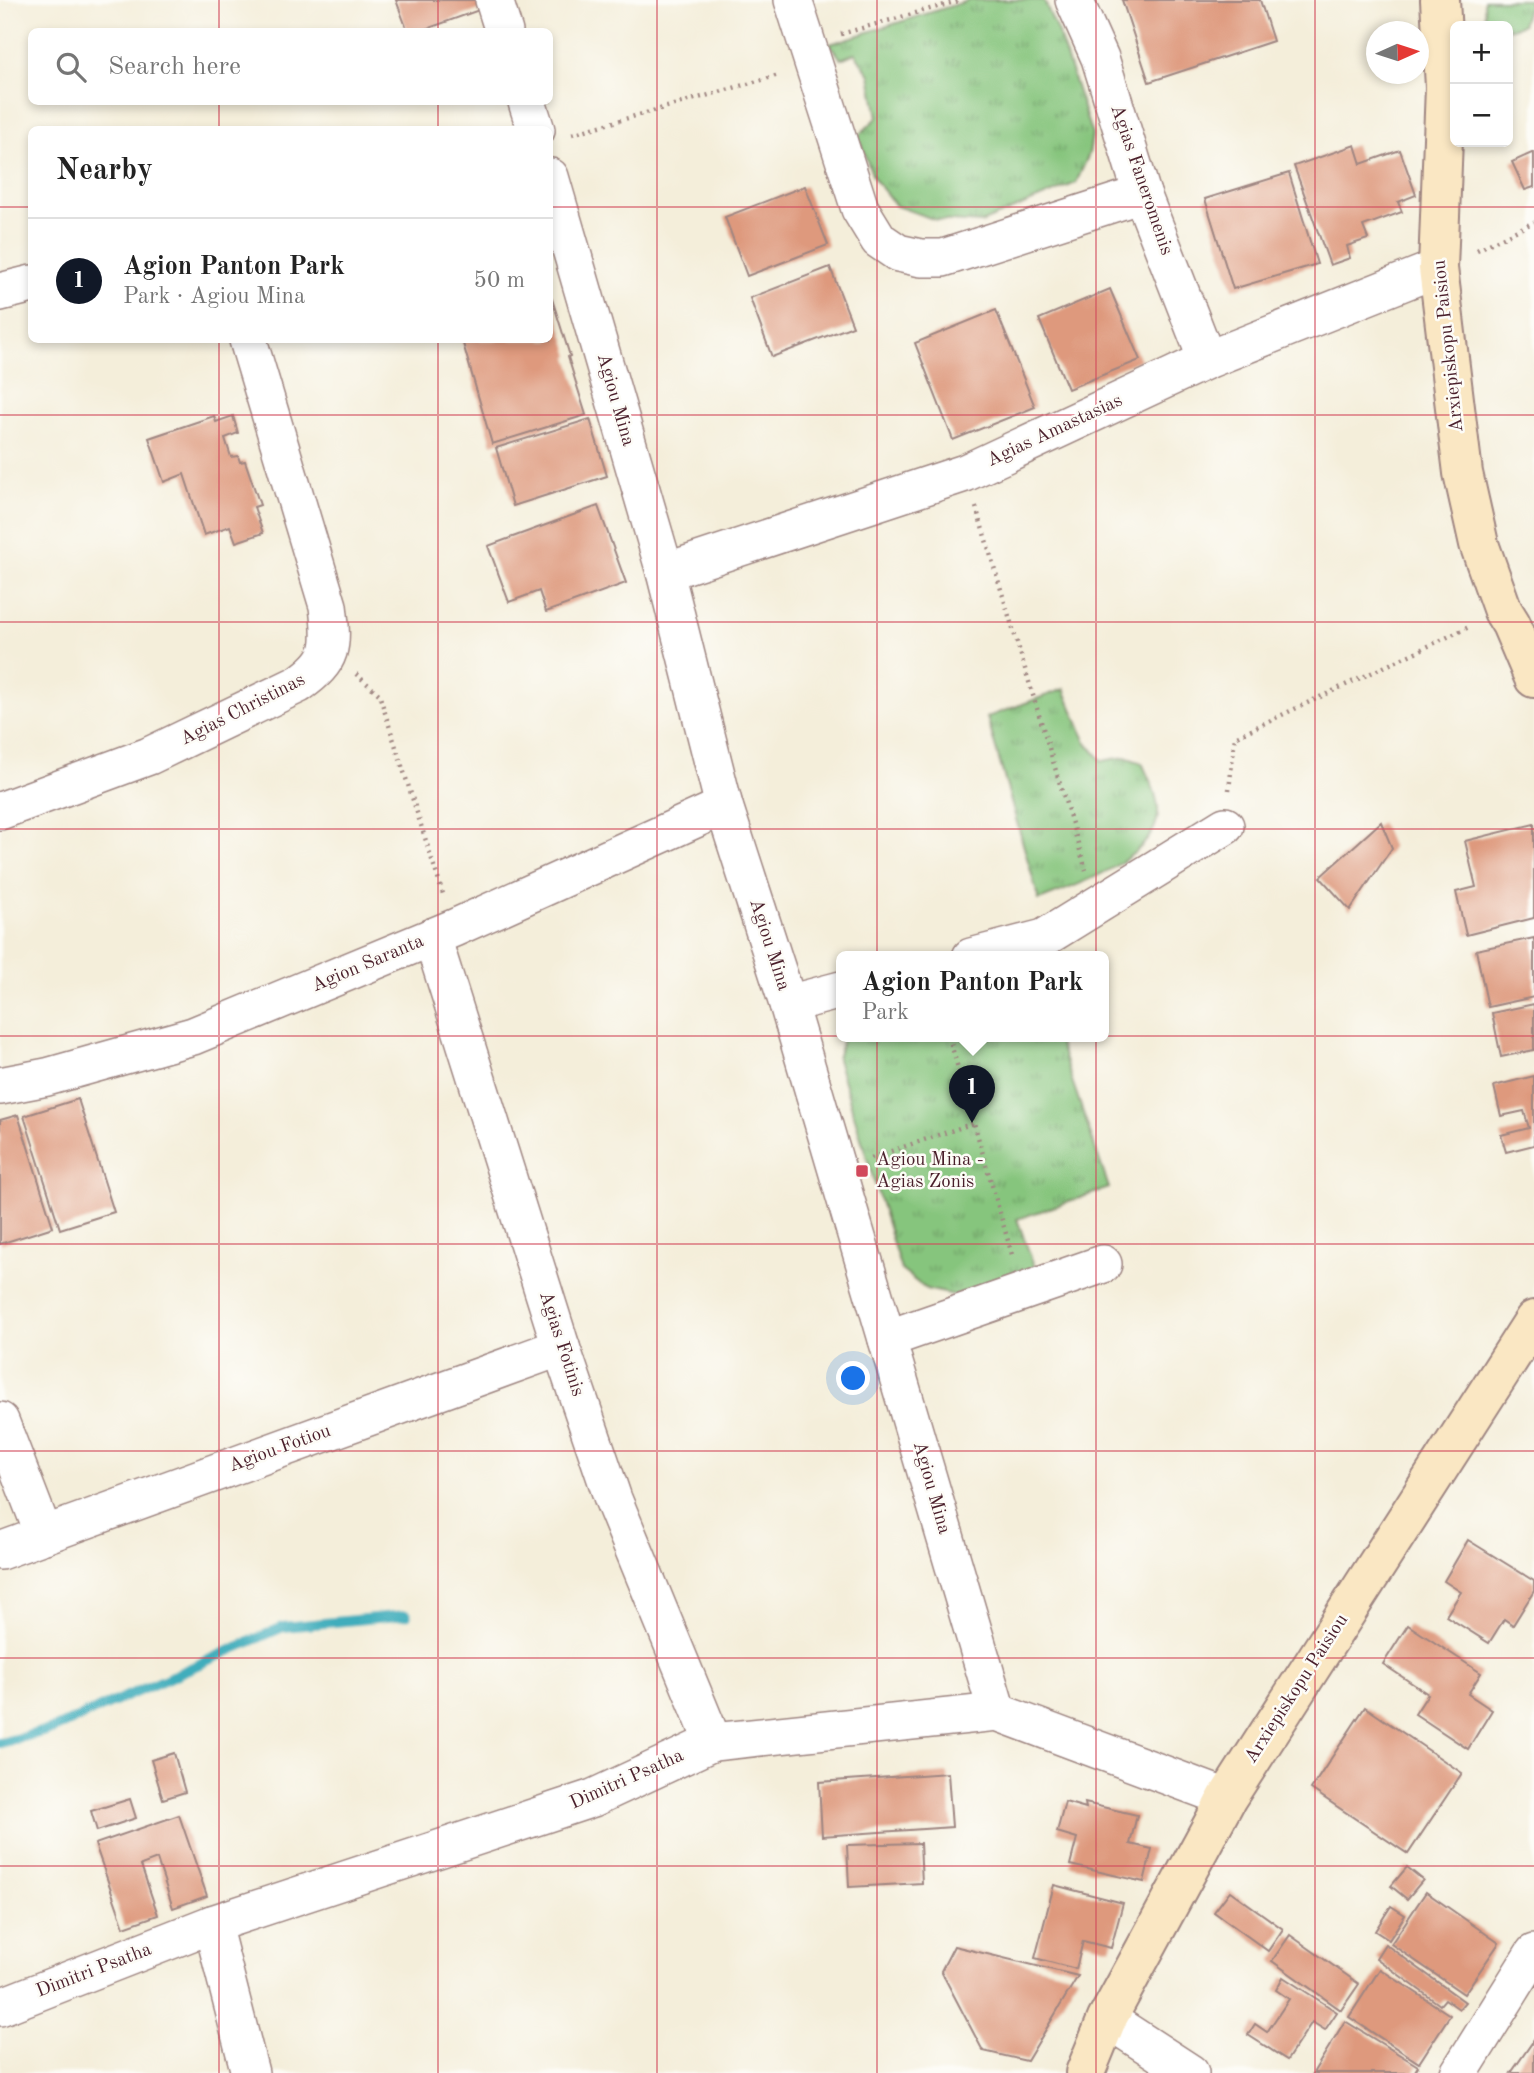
<!DOCTYPE html>
<html lang="en">
<head>
<meta charset="utf-8">
<style>
	body { margin:0; font-family:"Old Standard TT",serif; background:#f2f2f2; color:#222 }
	.controls { position:absolute; right:21px; top:21px; display:grid; overflow:hidden; border-radius:10px; box-shadow:0 4px 10px #0003 }
	.controls button { width:63px; height:63px; display:grid; place-items:center; padding:0; border:0; border-bottom:2px solid #e0e0e0; background:#fff; color:#222; font:35px sans-serif }
	.compass { position:absolute; left:1366px; top:21px; width:63px; height:63px; border-radius:50%; background:#fff; box-shadow:0 4px 10px #0003; rotate:87deg }
	.you { position:absolute; left:854px; top:1379px; width:24px; height:24px; margin:-18px; border:5px solid #fff; border-radius:50%; background:#1a73e8; box-shadow:0 0 0 10px #1a73e833 }
	.badge { display:grid; place-items:center; width:46px; height:46px; border-radius:50%; background:#111827; color:#fff; font-size:23px; font-weight:700 }
	.pin { position:absolute; translate:-50% -58px; filter:drop-shadow(0 2px 4px #0008) }
	.pin::after { content:''; position:absolute; top:37px; width:24px; height:21px; background:inherit; clip-path:polygon(0 0,100% 0,50% 100%) }
	.popup { position:absolute; left:836px; top:951px; width:273px; height:91px; box-sizing:border-box; display:grid; place-content:center; border-radius:10px; background:#fff; filter:drop-shadow(0 2px 5px #0005); font-size:23px; white-space:nowrap; color:#767676 }
	.popup b { font-size:26px; color:#222 }
	.popup::after { content:''; position:absolute; left:50%; top:100%; margin-left:-14px; border:14px solid transparent; border-top-color:#fff }
	.list { margin:0; padding:0; list-style:none }
	h2 { display:flex; justify-content:space-between; align-items:center; height:91px; margin:0; padding:0 28px; font-size:30px }
	h2 small { font-size:23px; font-weight:400; color:#767676 }
	.list li { display:grid; grid-template-columns:46px 1fr auto; gap:21px; align-items:center; box-sizing:border-box; height:126px; padding:0 28px; border-top:2px solid #e0e0e0 }
	.list b { display:block; font-size:26px; white-space:nowrap }
	.list p { margin:0; font-size:23px; white-space:nowrap; color:#767676 }
	.list em { font-size:23px; font-style:normal; color:#767676 }
	.icon { flex:none; width:38px; height:38px; fill:none; stroke:currentColor; stroke-width:2; stroke-linecap:round; stroke-linejoin:round }
	.map { position:relative; flex:none; width:1534px; height:2073px; overflow:hidden }
	.search { position:absolute; background:#fff; box-shadow:0 4px 10px #0003; left:28px; top:28px; width:525px; height:77px; display:flex; align-items:center; gap:18px; box-sizing:border-box; padding:0 24px; border-radius:10px; color:#767676; font-size:26px }
	.panel { position:absolute; background:#fff; box-shadow:0 4px 10px #0003; left:28px; top:126px; width:525px; height:217px; border-radius:10px }
	.map>svg:first-child { display:block }
	.park { fill:url(#park-tufts); stroke:#687254; stroke-width:2 }
	.lines { fill:none; stroke-linecap:round; stroke-linejoin:round }
	.stream { stroke:#3fadbc; stroke-width:10 }
	.building { fill:#de997d }
	.street-casing { stroke:#9f8682; stroke-width:40 }
	.secondary-casing { stroke:#9f8682; stroke-width:42 }
	.path { stroke:#9f8682; stroke-width:4.5; stroke-dasharray:2 5; stroke-linecap:butt }
	.street { stroke:#fff; stroke-width:37 }
	.secondary { stroke:#fae7c3; stroke-width:38 }
	.grid { fill:none; stroke:#d1495b; stroke-width:2; stroke-opacity:0.55 }
	.poi-dot { fill:#d1495b; stroke:#fdfcf7; stroke-width:2.5 }
	.labels { text-anchor:middle; dominant-baseline:central; stroke-width:5; stroke-linejoin:round; paint-order:stroke }
	.street-label { font-size:19px; fill:#4a1f2b; stroke:#fdfcf7 }
	.poi-label { font-size:19px; fill:#4a1f2b; stroke:#fdfcf7; text-anchor:start }
</style>
</head>
<body>
<div class="map">
<svg width="1534" height="2073" viewBox="0 0 1534 2073">
	<defs>
		<pattern id="park-tufts" width="24" height="20" patternUnits="userSpaceOnUse" patternTransform="scale(1.75)"><rect width="24" height="20" fill="#86c57d"/><path d="M3 7l-1-3M5 7V3M7 7l1-3M15 17l-1-3M17 17v-4M19 17l1-3" fill="none" stroke="#709f67"/></pattern>
	</defs>
	<rect width="100%" height="100%" fill="#fdfcf7"/>
	<filter id="ink" filterUnits="userSpaceOnUse"><feTurbulence type="fractalNoise" baseFrequency=".0143" numOctaves="2"/><feDisplacementMap in="SourceGraphic" scale="14" xChannelSelector="R" yChannelSelector="G"/><feConvolveMatrix kernelMatrix="1 2 1 2 8 2 1 2 1" color-interpolation-filters="sRGB"/></filter>
	<filter id="wash" filterUnits="userSpaceOnUse"><feTurbulence type="fractalNoise" baseFrequency=".00686" numOctaves="4" result="noise"/><feDisplacementMap in="SourceGraphic" scale="28" xChannelSelector="R" yChannelSelector="G"/><feGaussianBlur stdDeviation="1.57" result="paint"/><feColorMatrix in="noise" values="0 0 0 0 0 0 0 0 0 0 0 0 0 0 0 0 0 1.4 0 .05"/><feComposite in="paint" operator="in"/></filter>
	<g filter="url(#wash)">
		<rect width="100%" height="100%" fill="#f4eeda"/>
		<!-- park -->
		<g class="park">
			<path d="M970,0h74l16,38 32,97 -3,19 -13,29 -95,40 -45,-3 -40,-14 -23,-29 -15,-41 20,-19 -8,-42 -15,-22 -14,6 -11,-15z"/>
			<path d="M1484,0h46l-8,25 -14,4v-3h-23z"/>
			<path d="M1064,689l21,51 17,21 23,-4 17,6c7,16 20,39 15,57 -10,42 -82,66 -118,80l-52,-183z"/>
			<path d="M843,1037h214l52,151 -92,31 19,52 -82,24 -28,-6 -25,-19 -64,-211z"/>
		</g>
		<g class="lines">
			<!-- stream -->
			<path class="stream" d="M0,1743l53,-14 230,-102 123,-12"/>
		</g>
		<g id="blocks">
			<!-- building -->
			<g class="building">
				<path d="M396,0h82l4,9 -64,23h-10z"/>
				<path d="M1122,0h138l13,41 -124,41z"/>
				<path d="M1355,145l6,19 39,-14 16,45 -18,7 4,10 -39,14 5,13 -21,7 3,12 -20,7 -36,-99z"/>
				<path d="M1534,152v35l-9,3 -13,-28z"/>
				<path d="M1289,173l28,91 -84,25 -28,-90z"/>
				<path d="M805,186l23,59 -81,31 -22,-59z"/>
				<path d="M830,267l23,59 -81,31 -22,-59z"/>
				<path d="M1110,289l30,71 -72,29 -29,-70z"/>
				<path d="M550,299h2l18,57 -2,1 18,58 -94,29 -30,-104h88z"/>
				<path d="M996,310l39,97 -82,33 -38,-97z"/>
				<path d="M214,416l2,6 17,-6 5,17 -13,5 6,19 7,-1 2,6 5,-1 15,44 -6,2 9,26 -27,9 -6,-16 -26,9 -20,-61 -20,8 -15,-44z"/>
				<path d="M590,419l17,57 -94,30 -17,-58z"/>
				<path d="M598,506l28,77 -80,29 -7,-21 -30,11 -21,-56z"/>
				<path d="M1381,822l11,26 -42,62 -30,-33z"/>
				<path d="M1534,824v94l-68,17 -10,-43 20,-5 -11,-46z"/>
				<path d="M1534,938v59l-46,10 -12,-57z"/>
				<path d="M1534,1004v46l-33,7 -9,-44z"/>
				<path d="M1534,1076v69l-28,7 -5,-17 28,-7 -5,-17 -23,5 -7,-30z"/>
				<path d="M78,1099l36,113 -54,17 -36,-113z"/>
				<path d="M18,1115l35,112 -53,17v-124z"/>
				<path d="M1468,1540l66,41v10l-21,34 -9,-6 -15,24 -43,-27 15,-24 -17,-11z"/>
				<path d="M1408,1625l73,48 -13,21 24,16 -24,39 -53,-35 13,-20 -45,-30z"/>
				<path d="M1365,1707l97,66 -54,81 -97,-65z"/>
				<path d="M174,1753l11,39 -22,7 -12,-39z"/>
				<path d="M948,1773l4,54 -130,9 -3,-54z"/>
				<path d="M130,1799l6,19 -39,13 -6,-20z"/>
				<path d="M1065,1802l21,6 -1,-5 52,12 -7,29 22,5 -8,33 -74,-17 7,-27 -20,-6z"/>
				<path d="M179,1815l28,81 -34,12 -16,-49 -16,6 17,50 -34,12 -29,-83z"/>
				<path d="M920,1843l2,40 -73,4 -2,-42z"/>
				<path d="M1407,1867l16,13 -16,19 -16,-13z"/>
				<path d="M1054,1885l69,18 -12,45 -28,-7 -7,28 -41,-11z"/>
				<path d="M1230,1891l53,38 -15,22 -54,-39z"/>
				<path d="M1426,1892l73,51 -35,51 -73,-50z"/>
				<path d="M1391,1906l14,9 -16,25 -14,-9z"/>
				<path d="M1290,1935l69,49 -18,26 -69,-49z"/>
				<path d="M1385,1944l80,58 -6,7 -14,-10 -5,6 -64,-47z"/>
				<path d="M954,1946l124,30 -51,85 -44,-10 -42,-80z"/>
				<path d="M1380,1969l70,46 -31,48 -70,-46z"/>
				<path d="M1283,1977l54,35 -12,18 -13,-8 -25,38 -39,-25 7,-11 12,8 22,-33 -13,-9z"/>
				<path d="M1345,2021l73,45 -4,7h-101z"/>
				<path d="M1534,2040v33h-23z"/>
			</g>
		</g>
	</g>
	<g filter="url(#ink)">
		<use href="#blocks" fill-opacity="0" stroke="#9f8682" stroke-width="2"/>
		<g class="lines">
			<defs>
				<g id="street">
					<path d="M494,0l10,32"/>
					<path d="M793,0l67,209 19,31 19,13 23,5h22l199,-64"/>
					<path d="M1074,0l26,58 42,136 65,166"/>
					<path d="M527,102l9,28"/>
					<path d="M550,177l115,395 59,234 64,198 209,708"/>
					<path d="M0,292l32,-8"/>
					<path d="M665,572l300,-99 242,-113 231,-92"/>
					<path d="M0,811l149,-55 150,-72c34,-24 34,-37 29,-78l-80,-266"/>
					<path d="M432,937l129,410 52,152 100,243"/>
					<path d="M971,957l73,-19 181,-112"/>
					<path d="M788,1004l53,-14"/>
					<path d="M0,1086l47,-9 146,-41 261,-108 270,-122"/>
					<path d="M887,1339l216,-75"/>
					<path d="M0,1421l44,114"/>
					<path d="M0,1551l561,-204"/>
					<path d="M212,1924l38,149"/>
					<path d="M0,2007l212,-83 381,-126 120,-56 284,-30 230,86"/>
					<path d="M1107,2019l83,54"/>
					<path d="M1459,2073l75,-120"/>
				</g>
				<g id="secondary">
					<path d="M1440,0l5,87 -7,181 25,205 16,71 24,67 8,13 23,54"/>
					<path d="M1085,2073l22,-54 120,-221 307,-478"/>
				</g>
			</defs>
			<!-- street casing -->
			<use href="#street" class="street-casing"/>
			<!-- secondary casing -->
			<use href="#secondary" class="secondary-casing"/>
			<!-- path -->
			<g class="path">
				<path d="M841,34l121,-34"/>
				<path d="M572,134l207,-59"/>
				<path d="M1477,250l57,-28"/>
				<path d="M976,507l110,363"/>
				<path d="M356,674l23,20 64,200"/>
				<path d="M1229,790l6,-53 236,-111"/>
				<path d="M949,1037l64,221"/>
				<path d="M871,1158l103,-35"/>
			</g>
			<!-- street -->
			<use href="#street" class="street"/>
			<!-- secondary -->
			<use href="#secondary" class="secondary"/>
		</g>
	</g>
	<!-- grid -->
	<path class="grid" d="M219,0v32M438,0v32M657,0v2073M877,0v2073M1096,0v2073M1315,0v2073M219,102v28M438,102v28M0,207h32M550,207h984M219,340v1733M438,340v1733M0,415h1534M0,622h1534M0,829h1534M0,1036h1534M0,1244h1534M0,1451h1534M0,1658h1534M0,1866h1534"/>
	<!-- markers -->
	<rect class="poi-dot" x="855" y="1164" width="14" height="14" rx="3.5"/>
	<g class="labels">
		<!-- street labels -->
		<g class="street-label">
			<text transform="translate(1141 180) rotate(71)">Agias Faneromenis</text>
			<text transform="translate(1449 346) rotate(-96)">Arxiepiskopu Paisiou</text>
			<text transform="translate(615 400) rotate(74)">Agiou Mina</text>
			<text transform="translate(1055 431) rotate(-25)">Agias Amastasias</text>
			<text transform="translate(243 710) rotate(-27)">Agias Christinas</text>
			<text transform="translate(769 945) rotate(72)">Agiou Mina</text>
			<text transform="translate(368 964) rotate(-23)">Agion Saranta</text>
			<text transform="translate(561 1344) rotate(72)">Agias Fotinis</text>
			<text transform="translate(280 1449) rotate(-20)">Agiou Fotiou</text>
			<text transform="translate(931 1488) rotate(74)">Agiou Mina</text>
			<text transform="translate(1297 1689) rotate(-57)">Arxiepiskopu Paisiou</text>
			<text transform="translate(627 1780) rotate(-24)">Dimitri Psatha</text>
			<text transform="translate(94 1971) rotate(-21)">Dimitri Psatha</text>
		</g>
		<!-- poi labels -->
		<g class="poi-label">
			<text x="876" y="1160">Agiou Mina -<tspan x="876" dy="22">Agias Zonis</tspan></text>
		</g>
	</g>
</svg>
<div class="controls">
<button>+</button>
<button>−</button>
</div>
<svg class="compass" viewBox="-18 -18 36 36"><path d="M0-13l5 13h-10z" fill="#e53935"/><path d="M0 13l5-13h-10z" fill="#767676"/></svg>
<div class="you"></div>
<div class="pin badge" style="left:972px;top:1123px">1</div>
<div class="popup"><b>Agion Panton Park</b>Park</div>
<div class="search"><svg class="icon" aria-label="search" viewBox="0 0 24 24"><circle cx="10" cy="10" r="6"/><path d="M15 15l6 6"/></svg>Search here</div>
<section class="panel">
<h2>Nearby<small></small></h2>
<ul class="list">
<li><span class="badge">1</span><div><b>Agion Panton Park</b><p>Park · Agiou Mina</p></div><em>50 m</em></li>
</ul>
</section>
</div>
</body>
</html>
